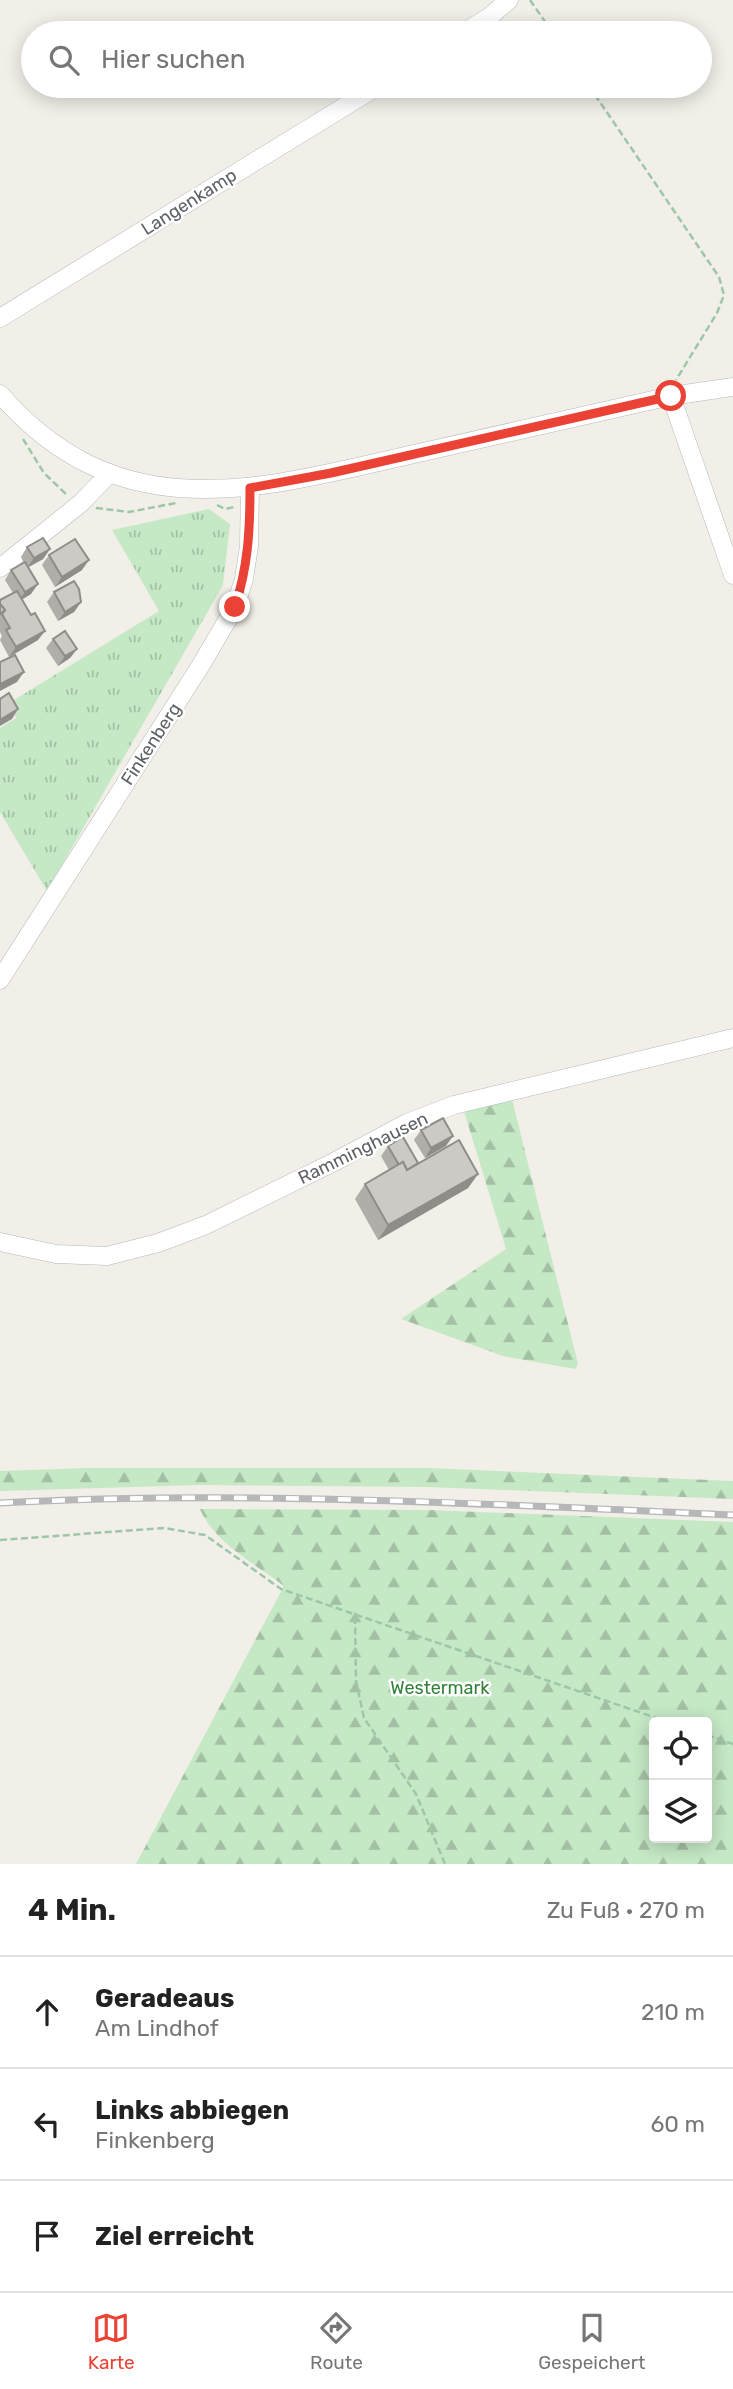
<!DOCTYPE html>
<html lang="de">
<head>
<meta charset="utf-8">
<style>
	body { margin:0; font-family:Rubik,sans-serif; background:#f6f6f6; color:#222 }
	.controls { position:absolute; right:21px; bottom:21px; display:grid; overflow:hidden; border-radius:7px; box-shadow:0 4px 18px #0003 }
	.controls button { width:63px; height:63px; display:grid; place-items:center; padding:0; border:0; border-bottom:2px solid #e0e0e0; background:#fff; color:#222; font:35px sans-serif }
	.stop { position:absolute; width:21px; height:21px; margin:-16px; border:5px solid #ea4335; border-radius:50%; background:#fff }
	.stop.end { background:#ea4335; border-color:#fff; box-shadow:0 2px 7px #0008 }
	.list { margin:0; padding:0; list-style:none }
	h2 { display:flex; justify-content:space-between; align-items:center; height:91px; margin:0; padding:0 28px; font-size:30px }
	h2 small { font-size:23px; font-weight:400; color:#767676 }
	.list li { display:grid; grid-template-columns:46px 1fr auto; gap:21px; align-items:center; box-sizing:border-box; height:112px; padding:0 28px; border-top:2px solid #e0e0e0 }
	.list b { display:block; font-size:26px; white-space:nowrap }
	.list p { margin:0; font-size:23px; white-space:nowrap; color:#767676 }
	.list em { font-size:23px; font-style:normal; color:#767676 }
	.icon { flex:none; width:38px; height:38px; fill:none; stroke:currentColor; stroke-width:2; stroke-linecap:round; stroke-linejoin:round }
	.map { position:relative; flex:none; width:733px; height:1864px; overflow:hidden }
	.search { position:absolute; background:#fff; box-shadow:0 4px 18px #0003; left:21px; right:21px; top:21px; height:77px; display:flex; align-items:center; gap:18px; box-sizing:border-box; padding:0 24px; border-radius:38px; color:#767676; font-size:26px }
	.sheet { height:427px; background:#fff }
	nav { display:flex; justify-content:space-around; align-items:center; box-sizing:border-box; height:98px; border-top:2px solid #e0e0e0; background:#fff; font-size:19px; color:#767676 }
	nav a { display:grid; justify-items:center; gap:4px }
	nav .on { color:#ea4335 }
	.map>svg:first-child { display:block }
	.grass { fill:url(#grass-tufts) }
	.forest { fill:url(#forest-firs); fill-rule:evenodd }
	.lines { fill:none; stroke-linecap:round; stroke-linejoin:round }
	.minor-casing { stroke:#b5b8bc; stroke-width:19 }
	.path { stroke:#9cc7a9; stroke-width:2.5; stroke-dasharray:7 3.5; stroke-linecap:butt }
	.minor { stroke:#fff; stroke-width:18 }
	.rail-casing { stroke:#b6b7b8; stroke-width:7 }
	.rail { stroke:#fff; stroke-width:4.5; stroke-dasharray:13; stroke-linecap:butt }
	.wall { fill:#afaea9 }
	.shaded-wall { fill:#8f8d8a }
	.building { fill:#cccac5; stroke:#8f8d8a; stroke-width:2 }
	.route { stroke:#ea4335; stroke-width:9 }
	.labels { text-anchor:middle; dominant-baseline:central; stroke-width:5; stroke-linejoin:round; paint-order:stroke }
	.street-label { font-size:18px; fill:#5f6368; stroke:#fff }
	.park-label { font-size:18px; fill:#348238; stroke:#fff }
</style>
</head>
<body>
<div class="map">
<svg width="733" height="1864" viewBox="0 0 733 1864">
	<defs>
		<pattern id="grass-tufts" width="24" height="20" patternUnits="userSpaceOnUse" patternTransform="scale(1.75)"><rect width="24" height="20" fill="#c5e8c5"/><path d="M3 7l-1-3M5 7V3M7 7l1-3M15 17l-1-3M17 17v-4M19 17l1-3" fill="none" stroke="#a3c0a4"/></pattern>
		<pattern id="forest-firs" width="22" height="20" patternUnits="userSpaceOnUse" patternTransform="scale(1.75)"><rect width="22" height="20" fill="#c5e8c5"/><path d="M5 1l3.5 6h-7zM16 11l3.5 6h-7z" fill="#a3c0a4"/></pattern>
	</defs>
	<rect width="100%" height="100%" fill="#f1efe8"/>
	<!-- grass -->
	<path class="grass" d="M209,509l21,15 -7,61 -176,306 -47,-79v-84l16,-10 -7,-15 150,-92 -47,-81z"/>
	<!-- forest -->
	<g class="forest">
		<path d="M512,1099l66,265 -3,5 -72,-13 -102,-37 105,-70 -42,-138z"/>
		<path d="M88,1468h341l304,13v18l-304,-12 -230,-2 -199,6v-20z"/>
		<path d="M200,1509l229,1 304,12v342h-597l148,-278c-28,-22 -69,-42 -84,-77zM707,1722v116h-53v-116z"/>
	</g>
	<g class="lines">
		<defs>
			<g id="minor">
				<path d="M463,33l26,-16 20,-17"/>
				<path d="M0,318l378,-232"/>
				<path d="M0,394c122,141 266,93 423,58 82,-19 165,-37 248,-56l62,-9"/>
				<path d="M671,396l62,179"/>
				<path d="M0,568l81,-65 29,-30"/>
				<path d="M0,980l201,-315 34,-58 9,-28 5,-33 1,-58"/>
				<path d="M0,1242l56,12 51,2 51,-13 48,-18 128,-63 73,-39 47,-18 279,-67"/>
			</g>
		</defs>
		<!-- minor casing -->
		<use href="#minor" class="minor-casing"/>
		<!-- path -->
		<g class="path">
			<path d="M530,0l23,33"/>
			<path d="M589,86l130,191 5,18 -7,18 -41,67"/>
			<path d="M23,439l21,34 24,23"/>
			<path d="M217,505l8,4 9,-2"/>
			<path d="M96,508l33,4 47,-9"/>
			<path d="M0,1540l164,-12 41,7 76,54 387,133"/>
			<path d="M355,1617l1,64 8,37 52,76 29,70"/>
			<path d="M707,1735l26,9"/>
		</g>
		<!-- minor -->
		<use href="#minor" class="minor"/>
		<defs>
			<path id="rail" d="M0,1503c244,-13 489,1 733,12"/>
		</defs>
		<!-- rail casing -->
		<use href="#rail" class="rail-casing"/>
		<!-- rail -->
		<use href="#rail" class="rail"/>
	</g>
	<!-- wall -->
	<g class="wall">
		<path d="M27,547l23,2 -7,10 -15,8 3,27 -9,5 16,41 -29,17 -9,-17 2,-4 -2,-4v-32l13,-7 -8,-13 6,-10 13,-7 -3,-6z"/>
		<path d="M49,555l33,15 -27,17 -13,-22z"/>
		<path d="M54,592l27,10 -7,10 -16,9 -11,-19z"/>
		<path d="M53,639l24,10 -7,9 -12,8 -12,-18z"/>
		<path d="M421,1130l25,16 -21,12 -11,-18z"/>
		<path d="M388,1146l30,17 60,11 -10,14 -90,52 -23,-41 10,-15 24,-14 -8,-14z"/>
	</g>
	<!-- shaded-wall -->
	<g class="shaded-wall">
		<path d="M50,549l-7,10 -16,9 7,-10z"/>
		<path d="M89,560l-7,10 -27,17 7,-10z"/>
		<path d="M38,584l-7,10 -13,8 7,-10z"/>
		<path d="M81,602l-7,10 -16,9 7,-9z"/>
		<path d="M45,631l-7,9 -29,17 7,-10z"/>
		<path d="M77,649l-7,9 -12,8 7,-10z"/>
		<path d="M24,672l-7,10 -17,9v-7z"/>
		<path d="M18,709l-6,10 -12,7v-6z"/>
		<path d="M453,1136l-7,10 -21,12 6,-10z"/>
		<path d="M478,1174l-10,14 -90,52 10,-15z"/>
	</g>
	<!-- building -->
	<g class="building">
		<path d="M43,538l7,11 -16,9 -7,-11z"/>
		<path d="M75,539l14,21 -27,17 -13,-22z"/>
		<path d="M25,562l13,22 -13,8 -14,-22z"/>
		<path d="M74,581l5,8 2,13 -16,10 -11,-20z"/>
		<path d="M17,591l14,24 4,-2 10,18 -29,16 -10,-17 4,-2 -8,-14 3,-4 -5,-6v-4z"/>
		<path d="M0,604l5,6 -5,4z"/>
		<path d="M65,631l12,18 -12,7 -12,-17z"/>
		<path d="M15,655l9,17 -24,12v-22z"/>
		<path d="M9,693l9,16 -18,11v-21z"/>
		<path d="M443,1118l10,18 -22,12 -10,-18z"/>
		<path d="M403,1137l15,26 -11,7 -4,-8 -4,3 -11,-19z"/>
		<path d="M459,1140l19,34 -90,51 -23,-41 38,-22 4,8z"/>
	</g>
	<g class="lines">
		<!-- route -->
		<path class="route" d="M235,607c13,-41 15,-76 15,-119l81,-15 340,-77"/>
	</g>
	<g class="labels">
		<!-- street labels -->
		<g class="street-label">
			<text transform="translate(189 202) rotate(-32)">Langenkamp</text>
			<text transform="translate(151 744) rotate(-57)">Finkenberg</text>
			<text transform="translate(363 1148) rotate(-26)">Ramminghausen</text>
		</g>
		<!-- park labels -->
		<g class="park-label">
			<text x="440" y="1688">Westermark</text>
		</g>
	</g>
</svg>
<div class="controls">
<button><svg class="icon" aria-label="locate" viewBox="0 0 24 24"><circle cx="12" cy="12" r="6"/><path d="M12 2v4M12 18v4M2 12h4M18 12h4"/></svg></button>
<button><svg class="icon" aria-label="layers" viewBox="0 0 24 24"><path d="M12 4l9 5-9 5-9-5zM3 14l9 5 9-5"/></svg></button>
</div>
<div class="stop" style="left:671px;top:396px"></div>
<div class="stop end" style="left:235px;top:607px"></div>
<div class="search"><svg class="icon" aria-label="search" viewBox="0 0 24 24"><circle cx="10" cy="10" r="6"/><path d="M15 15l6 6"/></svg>Hier suchen</div>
</div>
<section class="sheet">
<h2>4 Min.<small>Zu Fuß · 270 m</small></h2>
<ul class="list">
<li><svg class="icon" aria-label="ahead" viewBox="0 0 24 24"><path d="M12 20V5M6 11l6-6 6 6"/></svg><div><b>Geradeaus</b><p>Am Lindhof</p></div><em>210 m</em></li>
<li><svg class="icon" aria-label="left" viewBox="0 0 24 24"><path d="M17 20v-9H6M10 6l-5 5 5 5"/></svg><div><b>Links abbiegen</b><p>Finkenberg</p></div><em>60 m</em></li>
<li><svg class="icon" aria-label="arrive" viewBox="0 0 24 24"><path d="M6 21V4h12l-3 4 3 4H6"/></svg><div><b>Ziel erreicht</b></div></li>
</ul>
</section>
<nav>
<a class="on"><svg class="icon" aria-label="map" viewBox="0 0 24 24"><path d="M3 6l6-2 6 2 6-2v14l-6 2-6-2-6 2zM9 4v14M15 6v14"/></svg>Karte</a>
<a><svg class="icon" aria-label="directions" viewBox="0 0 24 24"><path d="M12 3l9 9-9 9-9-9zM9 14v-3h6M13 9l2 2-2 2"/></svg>Route</a>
<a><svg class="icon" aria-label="saved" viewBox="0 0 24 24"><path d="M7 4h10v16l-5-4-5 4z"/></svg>Gespeichert</a>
</nav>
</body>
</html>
